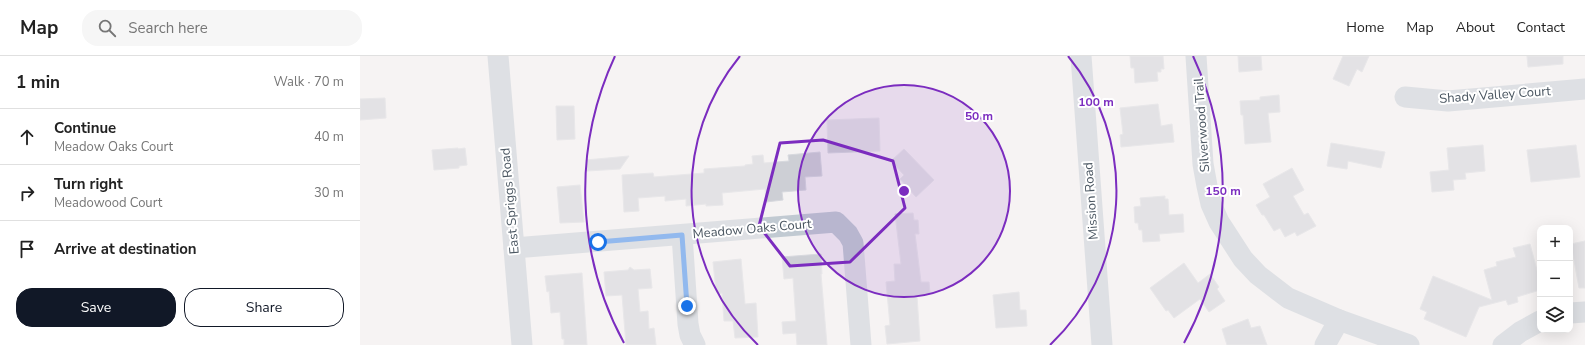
<!DOCTYPE html>
<html lang="en">
<head>
<meta charset="utf-8">
<style>
	body { margin:0; font-family:"Nunito Sans",sans-serif; background:#f6f6f6; color:#222 }
	.controls { position:absolute; right:12px; bottom:12px; display:grid; overflow:hidden; border-radius:8px; box-shadow:0 4px 16px #0002 }
	.controls button { width:36px; height:36px; display:grid; place-items:center; padding:0; border:0; border-bottom:1px solid #e0e0e0; background:#fff; color:#222; font:20px sans-serif }
	.stop { position:absolute; width:12px; height:12px; margin:-9px; border:3px solid #1a73e8; border-radius:50%; background:#fff }
	.stop.end { background:#1a73e8; border-color:#fff; box-shadow:0 1px 4px #0008 }
	.list { margin:0; padding:0; list-style:none }
	h2 { display:flex; justify-content:space-between; align-items:center; height:52px; margin:0; padding:0 16px; font-size:17px }
	h2 small { font-size:13px; font-weight:400; color:#767676 }
	.list li { display:grid; grid-template-columns:26px 1fr auto; gap:12px; align-items:center; box-sizing:border-box; height:56px; padding:0 16px; border-top:1px solid #e0e0e0 }
	.list b { display:block; font-size:15px; white-space:nowrap }
	.list p { margin:0; font-size:13px; white-space:nowrap; color:#767676 }
	.list em { font-size:13px; font-style:normal; color:#767676 }
	.actions { display:flex; gap:8px; padding:12px 16px }
	.actions a { flex:1; padding:9px 0; border:1px solid #111827; border-radius:16px; text-align:center; font-size:14px; color:#111827 }
	.actions .main { background:#111827; color:#fff }
	.icon { flex:none; width:22px; height:22px; fill:none; stroke:currentColor; stroke-width:2; stroke-linecap:round; stroke-linejoin:round }
	.map { position:relative; flex:none; width:1225px; height:289px; overflow:hidden }
	header { display:flex; align-items:center; gap:24px; box-sizing:border-box; height:56px; padding:0 20px; background:#fff; border-bottom:1px solid #e0e0e0 }
	header strong { font-size:19px }
	nav { display:flex; gap:22px; margin-inline-start:auto; font-size:14px }
	.search { width:280px; height:36px; background:#f6f6f6; display:flex; align-items:center; gap:10px; box-sizing:border-box; padding:0 14px; border-radius:16px; color:#767676; font-size:15px }
	main { display:flex }
	aside { flex:1; background:#fff }
	.map>svg:first-child { display:block }
	.building { fill:#cdcfd5; stroke:#d7d9de }
	.lines { fill:none; stroke-linecap:round; stroke-linejoin:round }
	.minor { stroke:#c1cad2; stroke-width:21 }
	.route { stroke:#1a73e8; stroke-width:5 }
	.marked { fill:none; stroke:#7b2cbf; stroke-width:3; stroke-linejoin:round }
	.ring { fill:none; stroke:#7b2cbf; stroke-width:2 }
	.labels { text-anchor:middle; dominant-baseline:central; stroke-width:4; stroke-linejoin:round; paint-order:stroke }
	.street-label { font-size:13px; fill:#4a5661; stroke:#fff }
	.centre { fill:#7b2cbf; stroke:#fff; stroke-width:2 }
	.ring-label { font-size:12px; text-anchor:middle; font-weight:bold; fill:#7b2cbf; stroke:#fff; stroke-width:4; stroke-linejoin:round; paint-order:stroke }
</style>
</head>
<body>
<header>
<strong>Map</strong>
<div class="search"><svg class="icon" aria-label="search" viewBox="0 0 24 24"><circle cx="10" cy="10" r="6"/><path d="M15 15l6 6"/></svg>Search here</div>
<nav><a>Home</a><a>Map</a><a>About</a><a>Contact</a></nav>
</header>
<main>
<aside>
<h2>1 min<small>Walk · 70 m</small></h2>
<ul class="list">
<li><svg class="icon" aria-label="ahead" viewBox="0 0 24 24"><path d="M12 20V5M6 11l6-6 6 6"/></svg><div><b>Continue</b><p>Meadow Oaks Court</p></div><em>40 m</em></li>
<li><svg class="icon" aria-label="right" viewBox="0 0 24 24"><path d="M7 20v-9h11M14 6l5 5-5 5"/></svg><div><b>Turn right</b><p>Meadowood Court</p></div><em>30 m</em></li>
<li><svg class="icon" aria-label="arrive" viewBox="0 0 24 24"><path d="M6 21V4h12l-3 4 3 4H6"/></svg><div><b>Arrive at destination</b></div></li>
</ul>
<div class="actions"><a class="main">Save</a><a>Share</a></div>
</aside>
<div class="map">
<svg width="1225" height="289" viewBox="0 0 1225 289">
	<rect width="100%" height="100%" fill="#f5f3f3"/>
	<!-- building -->
	<g class="building">
		<path d="M770,0h33l1,13h-3v3h-4l1,9 -23,2 -1,-15h-3z"/>
		<path d="M878,0h23l1,14 -23,2z"/>
		<path d="M983,0h26l-7,16 -5,-3 -8,17 -16,-7z"/>
		<path d="M1167,0h36v8l-35,3z"/>
		<path d="M919,39l1,17 -12,1 3,29 -26,2 -2,-29h-2l-1,-14 20,-1v-3z"/>
		<path d="M25,42l1,20 -26,2v-21z"/>
		<path d="M798,48l3,22 11,-2 2,18 -53,5 -1,-12 3,-1 -3,-26z"/>
		<path d="M196,50h18l1,33 -18,1z"/>
		<path d="M519,62l1,33 -52,2 -1,-33z"/>
		<path d="M971,87l54,9 -4,16 -33,-7 -1,8 -20,-3z"/>
		<path d="M1123,89l2,26 -20,2 1,6 -13,1 1,10 -22,2 -2,-20 19,-2 -2,-22z"/>
		<path d="M1216,89l4,32 -49,5 -4,-32z"/>
		<path d="M98,92v1l7,-1 2,17 -8,1v2l-25,2 -2,-20z"/>
		<path d="M544,93l30,31 -18,17 -16,-18 4,-4 -13,-14z"/>
		<path d="M460,96l2,24 -17,1 1,13 -24,2 1,8 -17,2 -1,-13 -43,4 1,12 -17,1v-2l-20,2v-7l-21,2v-5l-27,2 1,13 -15,1 -2,-37 31,-2 1,4 50,-4v-4l41,-3v-1l8,-1 -1,-8 11,-1 1,8 25,-2 -1,-6z"/>
		<path d="M269,100l-9,13 -33,2 -1,-11z"/>
		<path d="M932,112l12,22 -11,6 11,19 4,-2 8,13 -19,10 -2,-4 -10,5 -5,-9 -6,3 -10,-16h-2l-6,-10 14,-8 -7,-13z"/>
		<path d="M220,129l4,37 -24,1 -3,-36z"/>
		<path d="M805,140v3h3l1,16 14,-1 1,18 -25,2 1,7 -17,1 -1,-12h-3l-1,-7h-3l-1,-16 7,-1 -1,-8z"/>
		<path d="M553,157l1,7h4l1,14h-4l6,48h8l1,12 -13,2 3,45 -33,3 -2,-18 5,-1 -4,-43 9,-1 -1,-17h7l-6,-50z"/>
		<path d="M1225,185v47h-6l-8,-44z"/>
		<path d="M1170,188l10,37v9l-23,7 1,5 -10,3 -2,-5 -27,7 -13,30 -42,-18 3,-7 -7,-3 13,-33 59,24 -8,-30 13,-4 -1,-4 20,-5 -3,-9z"/>
		<path d="M461,198l1,20h-1l6,71h-30l-1,-12 -13,1 -1,-12 14,-1 -3,-43 -9,1 -2,-22z"/>
		<path d="M381,203l4,45 11,-1 2,34 -23,1 -2,-17h-9l-2,-28 -4,1 -2,-3 -3,-29z"/>
		<path d="M824,207l14,20 12,-9 9,13 -2,2 8,12 -16,11 -9,-13 -26,19 -6,-8 -2,1 -16,-23z"/>
		<path d="M270,211l4,3 16,-1 2,19 -14,1 2,23 8,-1 1,18 5,-1 2,17h-30l-4,-50 -16,1 -2,-24 24,-2z"/>
		<path d="M222,217l5,72h-23v-6h-2l-2,-27 -9,1 -2,-22 -2,1 -2,-16z"/>
		<path d="M659,236l1,18h6l1,16 -31,2 -3,-33z"/>
		<path d="M888,263l3,9 9,-2 7,19h-40l-5,-16z"/>
	</g>
	<g class="lines">
		<!-- minor -->
		<g class="minor">
			<path d="M138,0l24,289"/>
			<path d="M721,0l21,289"/>
			<path d="M836,0l7,108 4,22 4,18 8,18 24,37 15,16 30,23 51,22 70,25"/>
			<path d="M1045,41l43,4 137,-12"/>
			<path d="M322,179l6,89 2,11 5,10"/>
			<path d="M154,192l322,-26 12,12 5,9 8,102"/>
			<path d="M1210,257l15,-1"/>
			<path d="M965,289l14,-25"/>
			<path d="M1143,289l17,-13 20,-11"/>
		</g>
	</g>
	<g class="lines">
		<!-- route -->
		<path class="route" d="M238,186l84,-7 5,71"/>
	</g>
	<!-- marked area -->
	<path d="M0 0H1225V289H0ZM463,84l70,21 12,47 -55,54 -60,4 -31,-40 21,-83z" fill="#f5f3f3" fill-opacity=".55" fill-rule="evenodd"/>
	<path class="marked" d="M463,84l70,21 12,47 -55,54 -60,4 -31,-40 21,-83z"/>
	<!-- distance rings -->
	<circle cx="544" cy="135" r="106" fill="#7b2cbf" fill-opacity=".12"/>
	<g class="ring">
		<circle cx="544" cy="135" r="106"/>
		<path d="M398 289A212 212 0 0 1 380 0M708 0A212 212 0 0 1 690 289"/>
		<path d="M264 287A319 319 0 0 1 255 0M833 0A319 319 0 0 1 824 287"/>
	</g>
	<g class="labels">
		<!-- street labels -->
		<g class="street-label">
			<text transform="translate(1135 39) rotate(-4)">Shady Valley Court</text>
			<text transform="translate(842 69) rotate(-94)">Silverwood Trail</text>
			<text transform="translate(150 145) rotate(-95)">East Spriggs Road</text>
			<text transform="translate(731 145) rotate(-94)">Mission Road</text>
			<text transform="translate(392 173) rotate(-5)">Meadow Oaks Court</text>
		</g>
	</g>
	<circle cx="544" cy="135" r="6" class="centre"/>
	<g class="ring-label">
		<text x="736" y="50">100 m</text>
		<text x="619" y="64">50 m</text>
		<text x="863" y="139">150 m</text>
	</g>
</svg>
<div class="controls">
<button>+</button>
<button>−</button>
<button><svg class="icon" aria-label="layers" viewBox="0 0 24 24"><path d="M12 4l9 5-9 5-9-5zM3 14l9 5 9-5"/></svg></button>
</div>
<div class="stop" style="left:238px;top:186px"></div>
<div class="stop end" style="left:327px;top:250px"></div>
</div>
</main>
</body>
</html>
